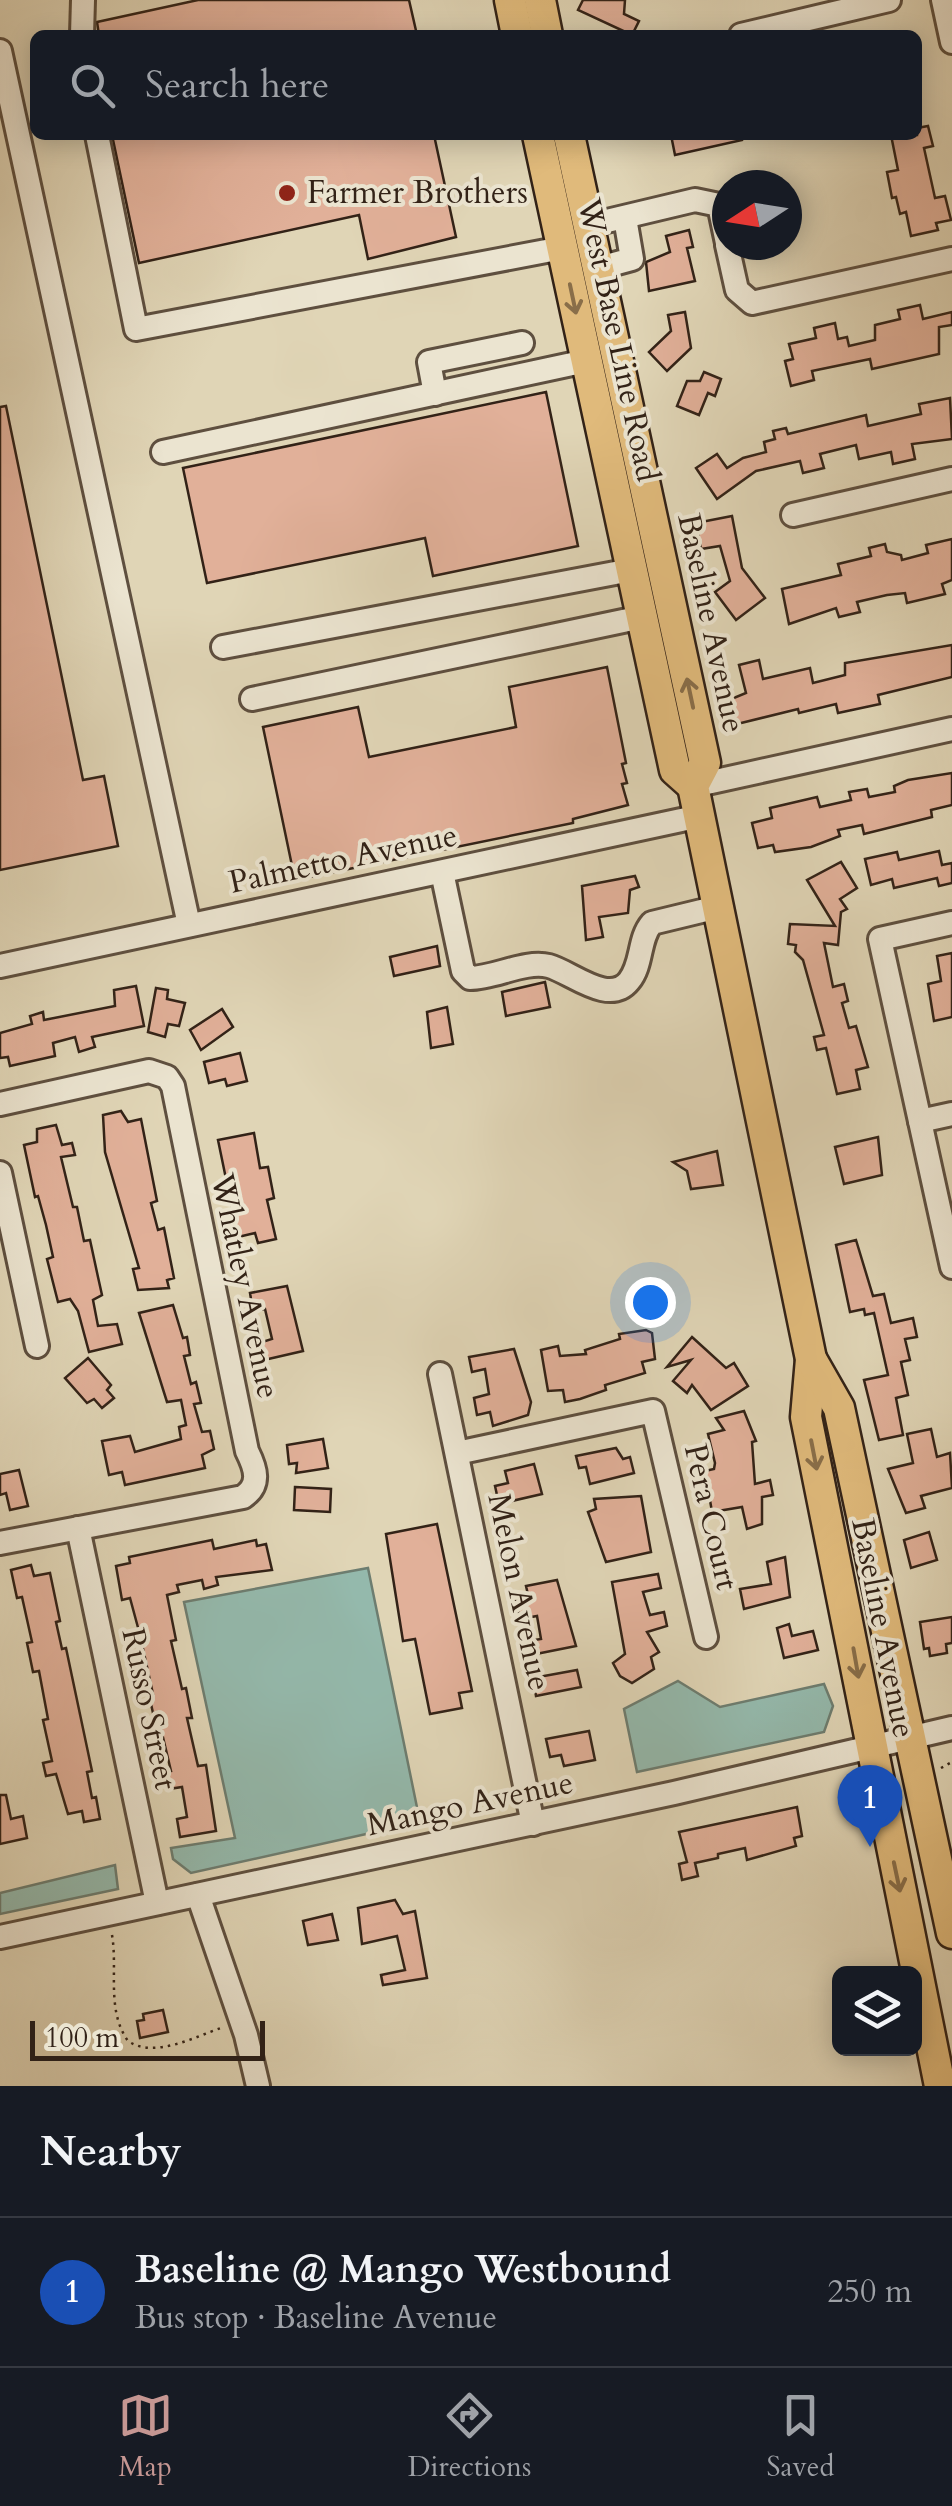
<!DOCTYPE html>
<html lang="en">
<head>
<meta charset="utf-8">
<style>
	body { margin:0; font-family:Cardo,serif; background:#242831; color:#f1f3f6 }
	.controls { position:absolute; right:30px; bottom:30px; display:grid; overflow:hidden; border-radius:15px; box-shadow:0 5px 25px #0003 }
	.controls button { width:90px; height:90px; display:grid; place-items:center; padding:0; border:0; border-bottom:2px solid #363941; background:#171b24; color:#f1f3f6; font:50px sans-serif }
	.compass { position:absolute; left:712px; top:170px; width:90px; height:90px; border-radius:50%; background:#171b24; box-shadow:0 5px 25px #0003; rotate:258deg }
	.scale { position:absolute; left:30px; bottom:25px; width:235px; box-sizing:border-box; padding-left:10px; border:5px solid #322217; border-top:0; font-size:28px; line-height:35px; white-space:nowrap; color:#322217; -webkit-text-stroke:8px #ebe4d0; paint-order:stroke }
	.you { position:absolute; left:650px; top:1302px; width:35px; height:35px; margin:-25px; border:8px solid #fff; border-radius:50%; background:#1a73e8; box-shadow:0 0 0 15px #1a73e833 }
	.badge { display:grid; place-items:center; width:65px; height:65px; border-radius:50%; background:#c59692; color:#fff; font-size:32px; font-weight:700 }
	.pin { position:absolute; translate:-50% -82px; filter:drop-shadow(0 2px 5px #0008) }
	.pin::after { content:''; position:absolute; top:52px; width:35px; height:30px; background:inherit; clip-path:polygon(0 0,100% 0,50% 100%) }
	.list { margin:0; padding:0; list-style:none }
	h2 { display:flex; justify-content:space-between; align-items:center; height:130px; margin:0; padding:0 40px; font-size:42px }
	h2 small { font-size:32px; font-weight:400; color:#9ea1a6 }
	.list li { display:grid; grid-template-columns:65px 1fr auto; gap:30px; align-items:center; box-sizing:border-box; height:150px; padding:0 40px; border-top:2px solid #363941 }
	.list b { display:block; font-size:38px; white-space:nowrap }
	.list p { margin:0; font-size:32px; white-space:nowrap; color:#9ea1a6 }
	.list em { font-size:32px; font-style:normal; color:#9ea1a6 }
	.icon { flex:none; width:55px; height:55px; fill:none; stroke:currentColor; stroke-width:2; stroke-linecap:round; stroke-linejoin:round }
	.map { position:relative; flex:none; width:952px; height:2086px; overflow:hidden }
	.search { position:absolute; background:#171b24; box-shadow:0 5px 25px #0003; left:30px; right:30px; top:30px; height:110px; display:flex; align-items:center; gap:25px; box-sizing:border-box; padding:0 35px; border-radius:15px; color:#9ea1a6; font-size:38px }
	.sheet { height:280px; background:#171b24 }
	nav { display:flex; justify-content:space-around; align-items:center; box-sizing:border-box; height:140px; border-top:2px solid #363941; background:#171b24; font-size:28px; color:#9ea1a6 }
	nav a { display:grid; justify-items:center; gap:5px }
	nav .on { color:#c59692 }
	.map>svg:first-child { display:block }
	.water { fill:#94b9ac; stroke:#6d7d70; stroke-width:2.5 }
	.building { fill:#e1b099; stroke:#322217; stroke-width:2.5 }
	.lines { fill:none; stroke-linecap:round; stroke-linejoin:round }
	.minor-casing { stroke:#5e4f3f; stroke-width:28 }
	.major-casing { stroke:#322217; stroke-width:35 }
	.path { stroke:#322217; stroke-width:2.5; stroke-dasharray:2.5 5; stroke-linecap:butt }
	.minor { stroke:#ebe4d0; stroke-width:22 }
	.major { stroke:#e0ba7b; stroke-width:30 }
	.oneway { stroke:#896e49 }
	.poi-dot { fill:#8f2418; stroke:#ebe4d0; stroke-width:4 }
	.labels { text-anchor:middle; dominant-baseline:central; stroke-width:8; stroke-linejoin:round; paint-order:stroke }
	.poi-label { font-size:32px; fill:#322217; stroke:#ebe4d0; text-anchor:start }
	.street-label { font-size:32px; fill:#322217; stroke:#ebe4d0 }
</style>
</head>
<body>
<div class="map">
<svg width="952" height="2086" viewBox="0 0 952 2086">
	<rect width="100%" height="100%" fill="#e0d5b6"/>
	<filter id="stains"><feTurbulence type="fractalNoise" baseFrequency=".002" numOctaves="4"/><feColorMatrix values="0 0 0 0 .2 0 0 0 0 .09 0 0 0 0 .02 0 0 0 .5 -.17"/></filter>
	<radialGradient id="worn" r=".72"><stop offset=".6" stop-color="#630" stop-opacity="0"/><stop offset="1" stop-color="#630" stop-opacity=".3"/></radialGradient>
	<!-- water -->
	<g class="water">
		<path d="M368,1568l52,254 -229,51 -18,-14 -2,-11 64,-10 -51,-236z"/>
		<path d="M678,1681l42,26 104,-23 9,22 -9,26 -187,40 -13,-63z"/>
		<path d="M115,1865l3,24 -118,25v-21z"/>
	</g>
	<!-- building -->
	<g class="building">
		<path d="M198,0h211l8,35h-318l-2,-13z"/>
		<path d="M583,0h42l-1,14 15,7 -7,14 -54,-25z"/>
		<path d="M928,126l5,20 -9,2 11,50 10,-2 6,24 -15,3 2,7 -27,6 -5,-24 -6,2 -4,-17 -4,1 -5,-26 11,-2 -7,-35h26v-7z"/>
		<path d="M112,135h322l22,102 -88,22 -9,-44 -220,48z"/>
		<path d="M671,135h71v5l-67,15z"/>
		<path d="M689,230l4,17 -6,1 8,33 -46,10 -3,-29 24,-10 -4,-16z"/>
		<path d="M920,305l3,14 29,-7v13l-13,2v27l-67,15 -2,-10 -58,12 2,9 -23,6 -6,-25 8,-2 -4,-15 27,-6 -2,-10 21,-5 3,16 9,-2 2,9 26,-6v-15l25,-6 -2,-9z"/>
		<path d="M685,312l6,36 -24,23 -18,-19 22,-21 -3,-16z"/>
		<path d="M704,372l17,7 -6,17 -7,-3 -9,22 -22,-9 10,-25h13z"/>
		<path d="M546,392l32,154 -145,30 -8,-38 -218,45 -24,-115z"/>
		<path d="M950,398l2,41 -40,5 3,15 -22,5 -2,-12 -32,7 -3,-14 -36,9 4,14 -21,5 -3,-12 -44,10 -39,28 -21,-31 21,-14 10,14 16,-10 23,-6 -2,-10 11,-3 -2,-8 13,-3 2,6 78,-19 2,11 53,-12 -2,-10z"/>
		<path d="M6,406l77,374 21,-4 14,70 -118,24v-463z"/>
		<path d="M732,516l10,52 23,30 -29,22 -21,-28 15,-11 -10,-35 -19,3 -5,-26z"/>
		<path d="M952,539v41l-10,4 3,10 -38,9 -2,-10 -18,2 -30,7 3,10 -21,5 -3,-9 -47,16 -7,-35 59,-14 -3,-11 33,-8 -2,-8 16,-4 2,8 14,3 1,5 26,-7 -2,-8z"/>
		<path d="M952,645v32l-74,18 2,9 -42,9 -2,-9 -37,9 -1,-4 -69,17 -5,-24 22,-9 -7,-28 20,-5 4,19 47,-11 3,15 32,-8v-12z"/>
		<path d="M607,667l19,96 -4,1 5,19 -5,1 6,21 -55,14v4l-278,57 -32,-153 95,-20 11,50 147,-30 -7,-40z"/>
		<path d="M952,773v32l-21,5 1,7 -68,17 -2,-9 -24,5 2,6 -29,11 -36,5 -2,-7 -15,3 -6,-25 20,-5 -2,-10 47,-11 3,10 31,-7 -2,-8 18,-3 2,8 26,-5 -1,-6 14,-6z"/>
		<path d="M939,851l3,14 10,-2v20l-13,3 -2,-8 -43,10 -2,-9 -21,6 -6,-26 32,-7 2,8z"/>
		<path d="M841,862l16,26 -17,11 7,10 -6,3 -3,33 -14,-2 9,44 11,-3 4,17 -6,2 7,25 7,-2 12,41 -12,3 4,19 -23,5 -11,-46 -9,2 -3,-13 10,-2 -21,-75 -8,-8 1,-7 -8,-1 2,-20 45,2 -28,-46z"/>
		<path d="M635,876l4,11 -9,3 -2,23 -29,4 4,20 -17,3 -4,-54z"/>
		<path d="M437,946l3,20 -46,10 -4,-19z"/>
		<path d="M952,953v64l-18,4 -6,-37 13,-3 -4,-25z"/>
		<path d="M545,982l5,25 -44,9 -4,-24z"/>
		<path d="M136,986l8,40 -52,11 3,10 -16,5 -4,-15 -22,6 2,13 -45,10 -2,-9 -8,1v-25l32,-9 -2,-8 13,-4 1,8 71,-14 -1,-16z"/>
		<path d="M156,988l12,2 -1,9 18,4 -6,23 -11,-2 -3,13 -17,-5z"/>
		<path d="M447,1007l6,37 -22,4 -4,-36z"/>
		<path d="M222,1009l11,18 -32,23 -11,-20z"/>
		<path d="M240,1053l7,28 -20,5 -2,-7 -16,4 -5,-21z"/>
		<path d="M121,1111l7,11 13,-3 16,82 -6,2 7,27 6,-2 10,50 -7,2 2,8 -31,2 -5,-21 6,-1 -34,-116 -2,-37z"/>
		<path d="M56,1125l6,20 10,-2 3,12 -14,2 12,50h4l7,34 6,-1 8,37 4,18 -9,5 5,26 19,-2 5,20 -33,8 -11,-41 -8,-12 -12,3 -11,-43 6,-2 -7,-32 -8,-29 -3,1 -11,-52 13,-3v-13z"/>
		<path d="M254,1133l6,35 8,-1 6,31 -7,2 9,39 -18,4 -3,-10 -17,4 -20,-97z"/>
		<path d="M878,1137l4,38 -38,9 -9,-37z"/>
		<path d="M717,1151l6,34 -32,4 -4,-18 -14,-9z"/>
		<path d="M856,1240l17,56 11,-2 7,29 22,-5 4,19 -12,2 5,21 -9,2 7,33 -12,3 7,37 -24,5 -15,-60 24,-5 -14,-62 -9,2 -1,-6 -14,3 -14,-67z"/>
		<path d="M287,1286l16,65 -39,9 -5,-17 13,-4 -7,-30 -12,2 -3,-18z"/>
		<path d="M173,1305l10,33 4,-1 3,18 -6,1 7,28 5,-2 5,21 -7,1 8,28 8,-1 4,18 -12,6 3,13 -80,17 -3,-13 -13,3 -7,-34 28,-5 5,16 46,-13 -2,-12 7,-2 -5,-25 -14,2 -28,-89z"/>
		<path d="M646,1330l6,3 3,26 -13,3 3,11 -40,12 1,5 -26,9 -15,3 -2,-12 -15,1 -7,-41 17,-4 2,10 26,-2 -1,-4 35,-11 -1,-5z"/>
		<path d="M692,1337l34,31 8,-5 14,23 -37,24 -19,-25 -5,8 -14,-12 18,-21 -24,7z"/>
		<path d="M514,1349l17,53 -3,13 -35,11 -3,-14 -13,3 -3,-17 15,-4 -4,-25 -13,3 -3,-15z"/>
		<path d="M88,1358l23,27 -4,5 7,8 -12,10 -8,-9 -7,4 -22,-25z"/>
		<path d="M744,1411l12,30 -4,1 3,42 15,-4 3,15 -11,2v27l-15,5 -5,-22 -30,5 -7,-41 9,-2 1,-6 -7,-29 16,-4 -8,-12z"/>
		<path d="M931,1429l6,28 13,-4 2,35 -31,8 4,12 -19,5 -18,-44 25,-6 -6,-29z"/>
		<path d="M323,1439l5,29 -32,5 1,-10 -8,1 -2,-19z"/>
		<path d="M616,1448l7,11 7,-2 4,16 -44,11 -4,-17 -7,1 -3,-12z"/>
		<path d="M534,1464l8,30 -43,10 -4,-18 13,-3 -3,-12z"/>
		<path d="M19,1470l9,36 -18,4 -4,-17 -6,2v-21z"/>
		<path d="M295,1487l36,2 -1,23 -36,-2z"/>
		<path d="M641,1496l10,56 -45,10 -18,-50 8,-3 -2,-10z"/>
		<path d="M437,1524l35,167 -13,2 3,15 -32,6 -15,-75 -12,2 -17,-107z"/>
		<path d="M929,1532l8,28 -26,8 -7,-28z"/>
		<path d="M212,1540l2,9 42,-9 1,6 9,-2 6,26 -56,7 2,8 -14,4 -2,-9 -25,5 2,7 -12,3 9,45 -5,1 11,48 4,-1 6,30h-5l11,48 8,-1 10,66 -36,6 -3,-18 10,-2 -5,-30 -13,2 -3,-17 5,-1 -14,-59 -4,1 -4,-18 4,-1 -13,-59 -10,-37 -8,2 -6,-34 14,-3 -1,-6z"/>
		<path d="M785,1557l5,40 -46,12 -4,-20 31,-5 -4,-22z"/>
		<path d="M31,1565l3,11 16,-3 10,48 -4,1 6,27 4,-1 26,123 -5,1 5,26 4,-1 4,22 -16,3 -2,-11 -14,3 -12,-40 -10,2 -3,-13 9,-2 -9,-41 5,-1 -9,-48 -6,1 -6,-29 5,-1 -10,-45 -5,1 -6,-28z"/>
		<path d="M658,1574l3,14 -18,4 7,23 14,-3 3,14 -20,6 12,20 -8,5 3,12 -22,14 -12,-7 -7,-13 12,-9 -13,-72z"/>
		<path d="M557,1580l19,66 -45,9 -3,-14 13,-2 -4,-23 -17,3 -4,-18 13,-2 -3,-13z"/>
		<path d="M952,1617v26l-6,1 1,9 -17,3 -1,-8 -5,1 -4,-27z"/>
		<path d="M789,1624l3,12 21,-5 5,19 -34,8 -7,-30z"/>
		<path d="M577,1670l4,17 -45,9 -3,-18z"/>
		<path d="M589,1731l6,29 -31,6 -3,-11 -11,2 -4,-18z"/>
		<path d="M0,1795h6l5,24 12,-3 4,22 -27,6z"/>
		<path d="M797,1807l5,29 -8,2 2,8 -49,14 -2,-12 -27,6v4l-23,5 3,13 -16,4 -3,-16 8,-2 -8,-30z"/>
		<path d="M395,1900l8,14 12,-3 12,67 -44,7 -2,-10 24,-5 -8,-34 -35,8 -4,-36z"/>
		<path d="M332,1914l6,26 -30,5 -5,-24z"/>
		<path d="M163,2010l5,22 -28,6 -3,-17 7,-1 -1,-6z"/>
	</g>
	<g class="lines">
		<defs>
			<g id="minor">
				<path d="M943,0l9,42"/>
				<path d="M82,35l1,-35"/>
				<path d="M741,35l148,-35"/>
				<path d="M0,51l189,874"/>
				<path d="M97,135l39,194 426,-81"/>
				<path d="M590,225l105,-25 24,5 8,38"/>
				<path d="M727,245l10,45 15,13 200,-44"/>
				<path d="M599,268l33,-9 -7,-41"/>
				<path d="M435,394l-6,-32 93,-19"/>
				<path d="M163,452l423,-91"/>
				<path d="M793,515l159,-36"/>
				<path d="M223,647l408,-77"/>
				<path d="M252,699l390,-82"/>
				<path d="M693,786l259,-57"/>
				<path d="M442,872l21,99 7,7c25,0 55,-18 79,-12 22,6 60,40 80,15 14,-17 9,-42 23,-58l66,-16"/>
				<path d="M952,923l-72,16 72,328"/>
				<path d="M0,966l700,-150"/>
				<path d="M0,1104l149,-33 18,6 6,9 74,365c9,18 14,34 -4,46l-243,46"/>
				<path d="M920,1121l32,-7"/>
				<path d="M0,1173l37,173"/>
				<path d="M440,1374l93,450"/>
				<path d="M457,1453l196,-42 53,226"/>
				<path d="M78,1528l79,375"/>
				<path d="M198,1895l48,140 12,51"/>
				<path d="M0,1937l674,-144 278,-65"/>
			</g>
			<g id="major">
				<path d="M510,0l7,35"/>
				<path d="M540,0l7,35"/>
				<path d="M538,135l137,635 18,16"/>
				<path d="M569,135l136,628 -12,23 118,573 -5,58 134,669"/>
				<path d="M811,1359l28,49 113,525"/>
			</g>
		</defs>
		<!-- minor casing -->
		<use href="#minor" class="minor-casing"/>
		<!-- major casing -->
		<use href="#major" class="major-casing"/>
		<!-- path -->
		<g class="path">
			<path d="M941,1768l11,-6"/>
			<path d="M112,1935c6,35 -6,75 16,106 26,18 66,-4 93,-13"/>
		</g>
		<!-- minor -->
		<use href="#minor" class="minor"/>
		<!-- major -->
		<use href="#major" class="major"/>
	</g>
	<!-- one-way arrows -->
	<defs><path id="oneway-shaft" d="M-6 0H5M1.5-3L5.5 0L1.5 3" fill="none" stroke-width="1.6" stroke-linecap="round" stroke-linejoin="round" transform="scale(2.5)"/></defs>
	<g class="oneway">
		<use href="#oneway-shaft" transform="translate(573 299) rotate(78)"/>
		<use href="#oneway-shaft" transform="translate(690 693) rotate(-102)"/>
		<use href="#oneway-shaft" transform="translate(814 1455) rotate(79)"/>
		<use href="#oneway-shaft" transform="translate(856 1663) rotate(80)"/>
		<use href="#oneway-shaft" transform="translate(897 1877) rotate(78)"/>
	</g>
	<!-- markers -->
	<circle class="poi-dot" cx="287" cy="193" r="10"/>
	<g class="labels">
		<!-- poi labels -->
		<g class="poi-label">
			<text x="307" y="193">Farmer Brothers</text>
		</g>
		<!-- street labels -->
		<g class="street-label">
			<text transform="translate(618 340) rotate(78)">West Base Line Road</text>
			<text transform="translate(711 623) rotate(78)">Baseline Avenue</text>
			<text transform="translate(343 859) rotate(-12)">Palmetto Avenue</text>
			<text transform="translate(245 1286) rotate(78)">Whatley Avenue</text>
			<text transform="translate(711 1517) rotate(77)">Pera Court</text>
			<text transform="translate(519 1592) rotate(78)">Melon Avenue</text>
			<text transform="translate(883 1628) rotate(79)">Baseline Avenue</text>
			<text transform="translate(149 1709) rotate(78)">Russo Street</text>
			<text transform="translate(470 1804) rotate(-12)">Mango Avenue</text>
		</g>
	</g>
	<rect width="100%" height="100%" filter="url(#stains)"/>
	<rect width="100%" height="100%" fill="url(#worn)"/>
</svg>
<div class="controls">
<button><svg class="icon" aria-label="layers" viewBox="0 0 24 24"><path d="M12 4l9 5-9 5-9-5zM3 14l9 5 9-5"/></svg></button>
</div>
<svg class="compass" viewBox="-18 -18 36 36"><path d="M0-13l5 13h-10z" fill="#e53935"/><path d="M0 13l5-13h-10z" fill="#9ea1a6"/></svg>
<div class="scale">100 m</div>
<div class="you"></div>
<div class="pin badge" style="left:870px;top:1847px;background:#1a4fb4">1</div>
<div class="search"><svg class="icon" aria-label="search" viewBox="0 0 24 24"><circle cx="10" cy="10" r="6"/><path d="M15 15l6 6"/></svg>Search here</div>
</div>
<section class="sheet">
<h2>Nearby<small></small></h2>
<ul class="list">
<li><span class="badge" style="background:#1a4fb4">1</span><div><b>Baseline @ Mango Westbound</b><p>Bus stop · Baseline Avenue</p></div><em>250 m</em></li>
</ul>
</section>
<nav>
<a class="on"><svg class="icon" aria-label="map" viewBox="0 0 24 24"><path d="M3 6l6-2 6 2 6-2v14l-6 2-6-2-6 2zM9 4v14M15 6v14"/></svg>Map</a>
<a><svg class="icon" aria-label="directions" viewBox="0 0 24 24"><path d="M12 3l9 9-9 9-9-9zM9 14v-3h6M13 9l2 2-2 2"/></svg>Directions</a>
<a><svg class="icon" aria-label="saved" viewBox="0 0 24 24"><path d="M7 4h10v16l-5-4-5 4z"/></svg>Saved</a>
</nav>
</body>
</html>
